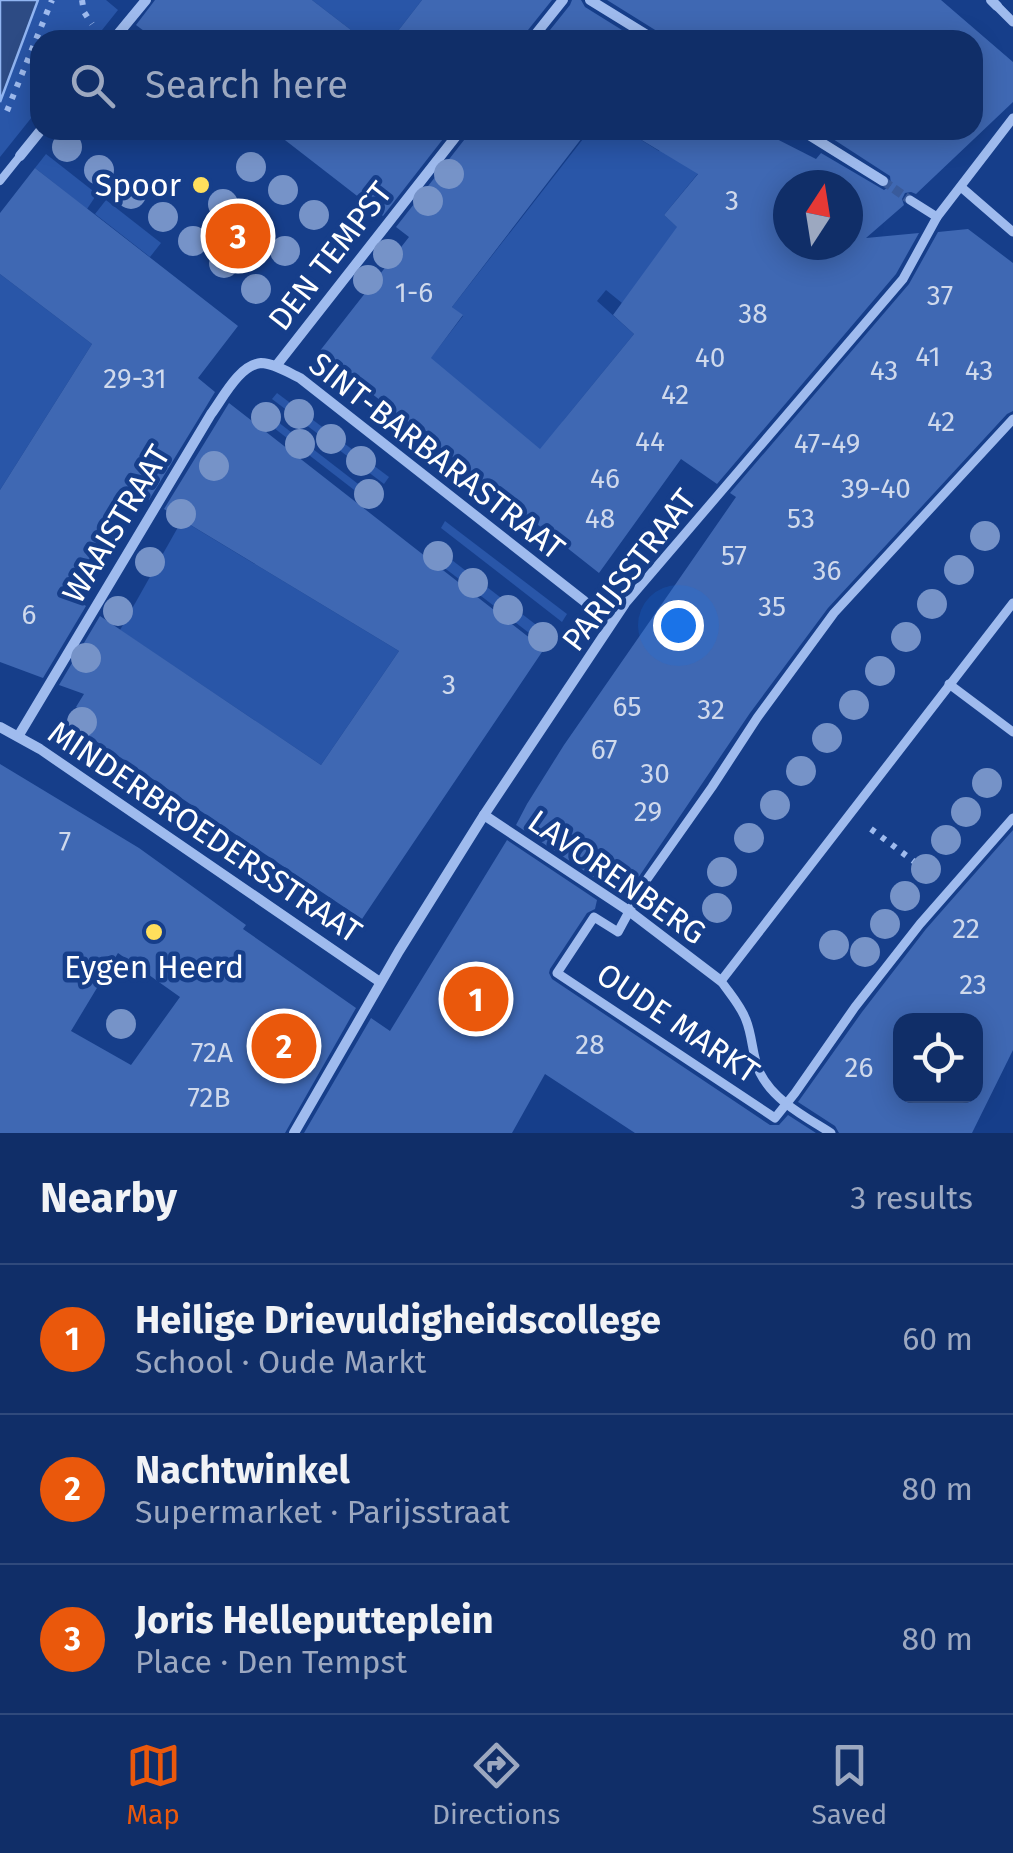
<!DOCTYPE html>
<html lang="en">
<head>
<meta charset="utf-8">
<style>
	body { margin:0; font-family:"Fira Sans",sans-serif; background:#19366e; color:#f1f3f6 }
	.controls { position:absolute; right:30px; bottom:30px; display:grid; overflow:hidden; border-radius:20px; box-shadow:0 5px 25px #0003 }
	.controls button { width:90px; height:90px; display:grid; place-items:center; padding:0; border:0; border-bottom:2px solid #304a7c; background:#102e68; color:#f1f3f6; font:50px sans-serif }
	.compass { position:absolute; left:773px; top:170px; width:90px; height:90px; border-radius:50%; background:#102e68; box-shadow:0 5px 25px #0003; rotate:12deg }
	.you { position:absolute; left:678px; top:625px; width:35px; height:35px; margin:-25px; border:8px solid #fff; border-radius:50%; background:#1a73e8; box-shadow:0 0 0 15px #1a73e833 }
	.badge { display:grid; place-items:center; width:65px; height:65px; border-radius:50%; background:#ea580c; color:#fff; font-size:32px; font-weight:700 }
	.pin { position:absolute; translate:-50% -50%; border:5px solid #fff; box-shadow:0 2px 10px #0006 }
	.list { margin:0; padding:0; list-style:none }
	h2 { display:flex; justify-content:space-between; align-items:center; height:130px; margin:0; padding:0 40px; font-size:42px }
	h2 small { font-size:32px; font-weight:400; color:#9ca8c0 }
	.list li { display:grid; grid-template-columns:65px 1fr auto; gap:30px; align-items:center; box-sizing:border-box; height:150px; padding:0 40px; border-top:2px solid #304a7c }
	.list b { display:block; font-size:38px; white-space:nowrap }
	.list p { margin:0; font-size:32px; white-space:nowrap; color:#9ca8c0 }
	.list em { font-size:32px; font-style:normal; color:#9ca8c0 }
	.icon { flex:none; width:55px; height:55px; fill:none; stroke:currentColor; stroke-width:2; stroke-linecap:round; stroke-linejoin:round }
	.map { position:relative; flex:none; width:1013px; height:1133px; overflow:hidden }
	.search { position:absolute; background:#102e68; box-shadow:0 5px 25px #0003; left:30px; right:30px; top:30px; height:110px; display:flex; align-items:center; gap:25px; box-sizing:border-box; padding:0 35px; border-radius:30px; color:#9ca8c0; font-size:38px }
	.sheet { height:580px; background:#102e68 }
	nav { display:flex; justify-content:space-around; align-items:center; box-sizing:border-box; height:140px; border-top:2px solid #304a7c; background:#102e68; font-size:28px; color:#9ca8c0 }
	nav a { display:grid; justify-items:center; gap:5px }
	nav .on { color:#ea580c }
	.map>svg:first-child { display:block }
	.green { fill:#2956a8 }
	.water { fill:#2d4b84; stroke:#91b5f1; stroke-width:2.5 }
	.building { fill:#3f68b3; fill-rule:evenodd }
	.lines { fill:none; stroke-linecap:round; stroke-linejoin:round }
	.pedestrian-tunnel { stroke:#395b9c; stroke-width:9; stroke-dasharray:9 4.5; stroke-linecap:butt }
	.path { stroke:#9fbbee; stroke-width:6; stroke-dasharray:5 8; stroke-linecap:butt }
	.service { stroke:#9fbbee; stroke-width:8 }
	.pedestrian { stroke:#9fbbee; stroke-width:9 }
	.minor { stroke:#9fbbee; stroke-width:10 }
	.tree { fill:#7693c8 }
	.poi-dot { fill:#ffdf5c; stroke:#163e8a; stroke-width:4 }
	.labels { text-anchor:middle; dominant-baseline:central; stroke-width:9; stroke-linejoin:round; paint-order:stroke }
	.number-label { font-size:28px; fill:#cfd9ec }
	.poi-label { font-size:32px; fill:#fff; stroke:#163e8a; text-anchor:end }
	.street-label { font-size:32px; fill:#fff; stroke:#163e8a }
</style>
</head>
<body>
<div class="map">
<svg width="1013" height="1133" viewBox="0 0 1013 1133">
	<rect width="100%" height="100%" fill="#163e8a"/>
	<!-- green -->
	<g class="green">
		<path d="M38,0h68l12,10 -24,30h-54v67l-40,50v-55z"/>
		<path d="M312,0h110l-31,40h-27z"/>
		<path d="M590,130l12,6 5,-6h18l34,21 4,-3 42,17 -41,50 38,34 -80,54 -16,-13 -9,11 37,33 -71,87 -8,41 -126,-102 34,-44 -11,-9z"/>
		<path d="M46,154l51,40 -10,15 -52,-41z"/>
		<path d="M106,200l55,43 -11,14 -55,-43z"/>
		<path d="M0,274l92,70 -92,146z"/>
		<path d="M277,393l112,84 -5,7 -112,-85z"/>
		<path d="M256,405l119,92 -4,6 -119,-92z"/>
		<path d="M182,520l217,131 -78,114 -201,-135z"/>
		<path d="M445,521l122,93 -5,8 -121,-94z"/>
		<path d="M431,544l121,93 -6,9 -121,-93z"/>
	</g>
	<!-- water -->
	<path class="water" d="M0,0h38l-38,102z"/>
	<!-- building -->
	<g class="building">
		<path d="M155,0h157l52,40h-208l-20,-15z"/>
		<path d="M422,0h130l-28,35 -2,5h-131z"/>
		<path d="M572,0h9l4,7 53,33h-96l28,-35z"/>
		<path d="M607,0h334l72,62v40l-97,92 -5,-2 -6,1 -3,6 2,6 -38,33 53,-5 -23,41 -179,210 -36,-25 -82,114 -280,-221 90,-115 -13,-10 72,-92 2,-5h118l-136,177 11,8 -32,43 109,91 94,-115 -21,-19 64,-88 -13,-12 34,-41 -73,-44h134l57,29 5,-6 63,37 7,-5 -1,-9 -57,-37 8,-9h132v-90h-309l-4,-7zM788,185h60v60h-60z"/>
		<path d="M272,130h178l-67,86z"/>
		<path d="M35,168l203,158 -40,52 17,14 -66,108 -20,-12 -60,107 17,11 -43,72 -43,-16v-172l92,-146 -92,-70v-61z"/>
		<path d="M968,229l45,34v148l-6,3 -179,194 -78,105 -112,165 -31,-22 -6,26 -85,-57 11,-21 37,-59 172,-248 -6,-4 179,-209 29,-52z"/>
		<path d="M229,403l315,246 -182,270 -275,-184 10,-14 -21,-14 8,-13 -25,-9 41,-69 221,149 78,-114 -235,-142z"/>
		<path d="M0,764l139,84 107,77 -3,4 113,79 -71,125h-285zM118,953l62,44 -49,68 -60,-34z"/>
		<path d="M1013,830v220l-41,83h-133l-4,-7 -37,-24 64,-90 64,-83zM900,1020h76v76h-76z"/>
		<path d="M507,840l90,60 -2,9 -8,4 -37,56 -1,4 3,6 218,146h9l9,-10 28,18h-181l-90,-59 -33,59h-208l67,-115 19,13z"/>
	</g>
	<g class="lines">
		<!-- pedestrian-tunnel -->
		<path class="pedestrian-tunnel" d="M883,181l27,19"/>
		<!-- path -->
		<g class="path">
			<path d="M82,0l2,12 8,12"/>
			<path d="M7,111l45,-111"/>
			<path d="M871,829l57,43"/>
		</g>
		<!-- service -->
		<path class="service" d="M0,181l20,-25"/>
		<!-- pedestrian -->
		<g class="pedestrian">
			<path d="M997,6l16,16"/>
			<path d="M961,187l52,45"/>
			<path d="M910,200l27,17"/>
			<path d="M1013,419l-179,194 -77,105 -45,69 -67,95 -27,50 -24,-15 -37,56 218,145 20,-25 60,-86 65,-83 93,-106"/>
			<path d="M624,605l279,-326 34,-62 76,-99"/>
			<path d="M949,684l64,48"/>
			<path d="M831,1133c-25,-16 -57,-32 -71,-60 -8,-16 -7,-36 -14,-53 -5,-14 -16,-26 -25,-39l292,-378"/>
		</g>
		<!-- minor -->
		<g class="minor">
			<path d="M590,0l65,40"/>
			<path d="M991,0l6,6"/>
			<path d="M113,40l33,-40"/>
			<path d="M531,40l32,-40"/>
			<path d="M801,130l82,51"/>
			<path d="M20,156l21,-26"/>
			<path d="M276,366l185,-236"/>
			<path d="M0,727l40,22 340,233"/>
			<path d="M19,735l192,-321c12,-16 28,-49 50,-51 13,0 28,10 39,15l284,223 24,27"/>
			<path d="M484,815l145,96 92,70"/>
			<path d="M294,1133l105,-182 85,-136 140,-210"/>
		</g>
	</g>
	<!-- trees -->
	<g class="tree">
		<circle cx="67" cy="147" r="15"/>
		<circle cx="251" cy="167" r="15"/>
		<circle cx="99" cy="170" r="15"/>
		<circle cx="449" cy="174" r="15"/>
		<circle cx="283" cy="190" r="15"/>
		<circle cx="131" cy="194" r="15"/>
		<circle cx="428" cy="201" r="15"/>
		<circle cx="223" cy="204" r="15"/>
		<circle cx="314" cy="215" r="15"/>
		<circle cx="163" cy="217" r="15"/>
		<circle cx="254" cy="227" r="15"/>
		<circle cx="193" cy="241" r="15"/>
		<circle cx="285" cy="251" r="15"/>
		<circle cx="388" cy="254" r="15"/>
		<circle cx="224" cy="263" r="15"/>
		<circle cx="368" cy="280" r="15"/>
		<circle cx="256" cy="289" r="15"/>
		<circle cx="299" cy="414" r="15"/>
		<circle cx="266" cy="417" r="15"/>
		<circle cx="331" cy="439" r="15"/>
		<circle cx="300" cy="444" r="15"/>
		<circle cx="361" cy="461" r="15"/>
		<circle cx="214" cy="466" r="15"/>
		<circle cx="369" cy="494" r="15"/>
		<circle cx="181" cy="514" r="15"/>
		<circle cx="985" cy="536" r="15"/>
		<circle cx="438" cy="556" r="15"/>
		<circle cx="150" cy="562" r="15"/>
		<circle cx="959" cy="570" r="15"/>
		<circle cx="473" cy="583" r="15"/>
		<circle cx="932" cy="604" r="15"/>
		<circle cx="508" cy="610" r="15"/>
		<circle cx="118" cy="611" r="15"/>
		<circle cx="543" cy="637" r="15"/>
		<circle cx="906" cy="637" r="15"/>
		<circle cx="86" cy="658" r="15"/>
		<circle cx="880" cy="671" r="15"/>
		<circle cx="854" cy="705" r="15"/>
		<circle cx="82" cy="722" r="15"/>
		<circle cx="827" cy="738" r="15"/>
		<circle cx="801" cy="771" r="15"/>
		<circle cx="987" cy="783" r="15"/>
		<circle cx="775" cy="805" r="15"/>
		<circle cx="966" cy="812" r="15"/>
		<circle cx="749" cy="838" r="15"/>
		<circle cx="946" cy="840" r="15"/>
		<circle cx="926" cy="869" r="15"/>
		<circle cx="722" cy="872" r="15"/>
		<circle cx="905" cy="896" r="15"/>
		<circle cx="717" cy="908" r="15"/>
		<circle cx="885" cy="924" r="15"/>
		<circle cx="834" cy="945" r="15"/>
		<circle cx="865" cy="952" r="15"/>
		<circle cx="121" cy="1024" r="15"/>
	</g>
	<!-- markers -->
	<g class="poi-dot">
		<circle cx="201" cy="185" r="10"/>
		<circle cx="154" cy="932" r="10"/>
	</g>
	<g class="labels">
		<!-- number labels -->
		<g class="number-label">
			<text x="732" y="200">3</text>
			<text x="414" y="292">1-6</text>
			<text x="940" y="295">37</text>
			<text x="753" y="313">38</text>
			<text x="928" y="356">41</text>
			<text x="710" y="357">40</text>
			<text x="884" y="370">43</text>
			<text x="979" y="370">43</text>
			<text x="135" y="378">29-31</text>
			<text x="675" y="394">42</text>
			<text x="941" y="421">42</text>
			<text x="650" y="441">44</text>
			<text x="827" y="443">47-49</text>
			<text x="605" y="478">46</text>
			<text x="876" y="488">39-40</text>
			<text x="600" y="518">48</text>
			<text x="801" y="518">53</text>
			<text x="734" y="555">57</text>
			<text x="827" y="570">36</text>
			<text x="772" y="606">35</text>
			<text x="29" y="614">6</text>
			<text x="449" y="684">3</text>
			<text x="627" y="706">65</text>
			<text x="711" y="709">32</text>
			<text x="604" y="749">67</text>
			<text x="655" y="773">30</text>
			<text x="648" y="811">29</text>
			<text x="65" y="841">7</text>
			<text x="966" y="928">22</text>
			<text x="973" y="984">23</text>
			<text x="590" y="1044">28</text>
			<text x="212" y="1052">72A</text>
			<text x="859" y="1067">26</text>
			<text x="209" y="1097">72B</text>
		</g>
		<!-- poi labels -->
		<g class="poi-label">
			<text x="181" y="185">Spoor</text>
			<text x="154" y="967" text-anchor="middle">Eygen Heerd</text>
		</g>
		<!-- street labels -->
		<g class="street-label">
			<text transform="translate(330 256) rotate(-52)">DEN TEMPST</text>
			<text transform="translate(437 456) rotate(38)">SINT-BARBARASTRAAT</text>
			<text transform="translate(116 524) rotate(-59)">WAAISTRAAT</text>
			<text transform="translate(629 570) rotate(-52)">PARIJSSTRAAT</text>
			<text transform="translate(205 832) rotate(34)">MINDERBROEDERSSTRAAT</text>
			<text transform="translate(617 877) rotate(35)">LAVORENBERG</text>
			<text transform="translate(678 1023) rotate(34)">OUDE MARKT</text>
		</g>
	</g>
</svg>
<div class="controls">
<button><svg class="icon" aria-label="locate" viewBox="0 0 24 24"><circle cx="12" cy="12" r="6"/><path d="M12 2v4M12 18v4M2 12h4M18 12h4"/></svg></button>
</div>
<svg class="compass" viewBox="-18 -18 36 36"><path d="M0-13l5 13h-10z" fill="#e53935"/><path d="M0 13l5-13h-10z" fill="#9ca8c0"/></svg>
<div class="you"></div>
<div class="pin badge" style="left:476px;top:999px">1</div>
<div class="pin badge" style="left:284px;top:1046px">2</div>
<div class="pin badge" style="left:238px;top:236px">3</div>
<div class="search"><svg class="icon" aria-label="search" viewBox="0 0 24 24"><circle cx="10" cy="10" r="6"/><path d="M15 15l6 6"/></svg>Search here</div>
</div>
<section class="sheet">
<h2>Nearby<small>3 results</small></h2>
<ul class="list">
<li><span class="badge">1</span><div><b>Heilige Drievuldigheidscollege</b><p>School · Oude Markt</p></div><em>60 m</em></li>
<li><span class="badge">2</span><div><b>Nachtwinkel</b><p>Supermarket · Parijsstraat</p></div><em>80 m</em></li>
<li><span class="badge">3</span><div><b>Joris Helleputteplein</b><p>Place · Den Tempst</p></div><em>80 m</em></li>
</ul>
</section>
<nav>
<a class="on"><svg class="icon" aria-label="map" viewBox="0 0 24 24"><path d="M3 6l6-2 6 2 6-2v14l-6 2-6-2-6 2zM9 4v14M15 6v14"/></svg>Map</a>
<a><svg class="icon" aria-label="directions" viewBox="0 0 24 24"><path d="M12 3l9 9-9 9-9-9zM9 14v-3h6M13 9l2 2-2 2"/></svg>Directions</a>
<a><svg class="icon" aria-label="saved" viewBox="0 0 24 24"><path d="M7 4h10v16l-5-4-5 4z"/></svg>Saved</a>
</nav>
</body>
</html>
